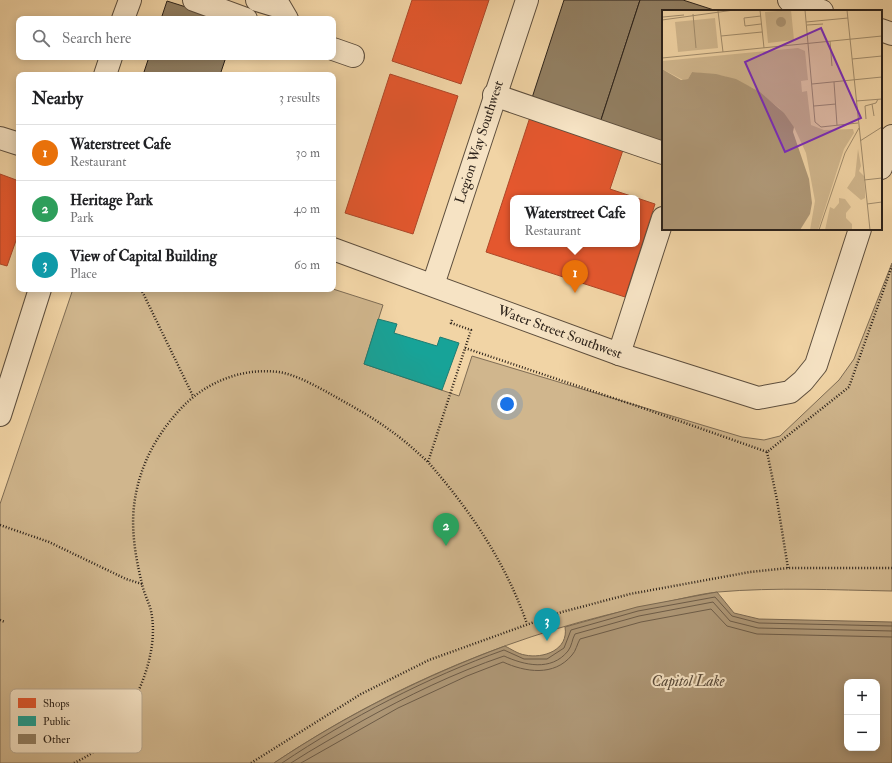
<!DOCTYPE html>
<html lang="en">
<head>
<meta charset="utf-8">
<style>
	body { margin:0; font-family:"IM FELL Double Pica",serif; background:#f2f2f2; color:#202124 }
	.controls { position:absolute; right:12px; bottom:12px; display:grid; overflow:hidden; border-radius:8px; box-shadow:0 2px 10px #0003 }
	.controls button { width:36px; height:36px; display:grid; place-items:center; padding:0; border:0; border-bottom:1px solid #e0e0e0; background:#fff; color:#202124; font:20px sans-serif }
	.you { position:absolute; left:507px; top:404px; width:14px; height:14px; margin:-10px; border:3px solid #fff; border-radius:50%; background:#1a73e8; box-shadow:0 0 0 6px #1a73e833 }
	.badge { display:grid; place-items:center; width:26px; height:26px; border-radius:50%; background:#111827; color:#fff; font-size:13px; font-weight:700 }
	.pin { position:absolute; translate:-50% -33px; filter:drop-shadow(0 1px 2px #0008) }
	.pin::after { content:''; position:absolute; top:21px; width:14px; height:12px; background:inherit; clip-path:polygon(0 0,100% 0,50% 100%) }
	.popup { position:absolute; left:510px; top:195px; width:130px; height:52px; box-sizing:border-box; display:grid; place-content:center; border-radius:8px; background:#fff; filter:drop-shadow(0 1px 3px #0005); font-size:13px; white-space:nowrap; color:#757577 }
	.popup b { font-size:15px; color:#202124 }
	.popup::after { content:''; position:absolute; left:50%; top:100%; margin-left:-8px; border:8px solid transparent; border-top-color:#fff }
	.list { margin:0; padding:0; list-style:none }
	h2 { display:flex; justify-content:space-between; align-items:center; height:52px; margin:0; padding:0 16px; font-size:17px }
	h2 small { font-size:13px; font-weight:400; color:#757577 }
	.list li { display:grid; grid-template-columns:26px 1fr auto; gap:12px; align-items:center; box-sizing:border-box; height:56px; padding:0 16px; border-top:1px solid #e0e0e0 }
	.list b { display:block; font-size:15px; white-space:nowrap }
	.list p { margin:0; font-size:13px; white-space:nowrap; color:#757577 }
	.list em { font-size:13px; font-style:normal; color:#757577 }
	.icon { flex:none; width:22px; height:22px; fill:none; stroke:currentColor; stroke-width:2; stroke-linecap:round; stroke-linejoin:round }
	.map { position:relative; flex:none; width:892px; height:763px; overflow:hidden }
	.search { position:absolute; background:#fff; box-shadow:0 2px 10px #0003; left:16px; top:16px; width:320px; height:44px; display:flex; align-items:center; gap:10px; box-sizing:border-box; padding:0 14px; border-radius:8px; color:#757577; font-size:15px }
	.panel { position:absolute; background:#fff; box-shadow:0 2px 10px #0003; left:16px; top:72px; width:320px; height:220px; border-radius:8px }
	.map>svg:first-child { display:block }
	.green { fill:#d0b68d; stroke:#7e6c54 }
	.water { fill:#ae9776; stroke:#7a6851; fill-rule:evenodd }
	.shops { fill:#e4572e; stroke:#ad4728; fill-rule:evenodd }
	.public { fill:#17a398; stroke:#1d7c72 }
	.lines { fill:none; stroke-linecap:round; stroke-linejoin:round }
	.shore { stroke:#6d5c48; stroke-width:1 }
	.building { fill:#927f62; stroke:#2c221a }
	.minor-casing { stroke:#5d4e3d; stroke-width:24 }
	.path { stroke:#2c221a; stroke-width:2.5; stroke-dasharray:1 2; stroke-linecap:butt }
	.minor { stroke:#f6e3c4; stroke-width:22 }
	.labels { text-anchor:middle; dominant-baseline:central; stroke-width:4; stroke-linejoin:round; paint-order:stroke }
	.street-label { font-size:14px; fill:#2c221a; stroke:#f6e3c4 }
	.water-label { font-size:15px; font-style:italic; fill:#5a4b3a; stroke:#f6e3c4 }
	.inset-road { fill:none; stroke:#a28d6d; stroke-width:1 }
	.view { fill:#7b2cbf; fill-opacity:0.15; stroke:#7b2cbf; stroke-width:2 }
	.inset-edge { fill:none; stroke:#2c221a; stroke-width:2 }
	.key { fill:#f6e3c4; stroke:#b9a991; stroke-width:1 }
	.key-label { font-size:11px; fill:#2c221a }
</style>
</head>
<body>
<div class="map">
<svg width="892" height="763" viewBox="0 0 892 763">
	<rect width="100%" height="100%" fill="#f1d4a5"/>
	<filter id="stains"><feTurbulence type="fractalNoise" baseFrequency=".005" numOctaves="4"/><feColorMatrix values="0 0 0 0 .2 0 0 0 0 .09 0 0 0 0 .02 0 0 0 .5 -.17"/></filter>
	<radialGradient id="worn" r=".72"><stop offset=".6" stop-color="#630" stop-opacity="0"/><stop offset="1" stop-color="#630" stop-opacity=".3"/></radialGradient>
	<!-- green -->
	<path class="green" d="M892,263v328c-58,-1 -116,-4 -174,1 -20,2 -41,8 -61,12 -136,26 -268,82 -383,159h-274v-259l73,-215h260l50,16 -19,59 95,32 13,-40 270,81 22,3 16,-4 59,-56 15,-21z"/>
	<!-- water -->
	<path class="water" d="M717,592l17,21 25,6 133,3v141h-618c72,-48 150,-87 231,-117 6,3 13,8 20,9 18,4 44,-5 40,-28l72,-20zM847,682h30v66h-30z"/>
	<!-- shops -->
	<g class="shops">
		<path d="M412,0h77l-28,84 -69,-23z"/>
		<path d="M390,74l68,22 -45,138 -68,-21z"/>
		<path d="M531,114l94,30 -15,45 45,15 -30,93 -139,-45zM513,198h124v46h-124z"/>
		<path d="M0,174l19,7v51l-12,34 -7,-2z"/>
	</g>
	<!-- public -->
	<path class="public" d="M378,319l19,5 -3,9 43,13 3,-9 19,6 -17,47 -78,-26z"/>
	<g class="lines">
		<!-- shore -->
		<g class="shore">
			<path d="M282,763c67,-45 146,-86 222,-113l20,9h23l17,-11 7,-18 67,-19 77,-14 17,19 27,7 133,3"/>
			<path d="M291,763c23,-15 47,-28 71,-42 45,-25 92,-48 142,-65 20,9 47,16 64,-5 4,-5 4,-12 7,-17l64,-18 74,-14 17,19 28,7 134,3"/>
			<path d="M301,763l97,-55 69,-32 36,-14c22,10 51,15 69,-7 4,-4 5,-11 8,-16l61,-17 70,-13 16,17 30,8 135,3"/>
		</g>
	</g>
	<!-- building -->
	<g class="building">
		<path d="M564,0h76l-41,126 -69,-22z"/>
		<path d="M640,0h43l34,11h-54v136l-64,-21z"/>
		<path d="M167,1l57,18h-63z"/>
		<path d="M149,57h77l-6,18h-77z"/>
	</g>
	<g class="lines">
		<defs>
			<g id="minor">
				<path d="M194,0l52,19"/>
				<path d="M257,0l23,7 7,12"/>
				<path d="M789,0l33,11"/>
				<path d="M123,19l7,-19"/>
				<path d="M881,30l11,4"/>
				<path d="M333,49l20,7"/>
				<path d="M105,75l6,-18"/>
				<path d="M494,95l169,58"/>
				<path d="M0,138l19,6"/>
				<path d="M881,168l11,-32"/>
				<path d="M333,249l286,105 139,44 32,-6 13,-11 13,-16 44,-136"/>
				<path d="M433,285l94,-285"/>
				<path d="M619,354l44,-136"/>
				<path d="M0,415l40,-126"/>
			</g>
		</defs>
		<!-- minor casing -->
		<use href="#minor" class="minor-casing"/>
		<!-- path -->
		<g class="path">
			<path d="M141,289l52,107"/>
			<path d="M452,320l-1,3 20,7 -43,132c42,48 78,101 99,162"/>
			<path d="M465,348l172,58 130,46 82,-65 43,-121"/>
			<path d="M767,452l10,48 11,68"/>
			<path d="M0,525l49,17 77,37 16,5"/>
			<path d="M0,620l5,2"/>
			<path d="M74,763c13,-6 27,-15 36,-26 25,-29 48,-81 42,-120 -1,-12 -8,-22 -10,-33 -6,-25 -11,-52 -8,-78 4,-35 19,-66 42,-92 25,-30 64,-47 103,-42 17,3 33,12 48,20 21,12 44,24 64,39 13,9 25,20 37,31"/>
			<path d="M251,763l110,-69 68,-34 133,-48 68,-18 120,-22 38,-4h104"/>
		</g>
		<!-- minor -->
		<use href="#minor" class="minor"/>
	</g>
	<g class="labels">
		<!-- street labels -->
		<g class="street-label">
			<text transform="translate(479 142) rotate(-72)">Legion Way Southwest</text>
			<text transform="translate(560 332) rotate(20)">Water Street Southwest</text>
		</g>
		<!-- water labels -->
		<g class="water-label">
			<text x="688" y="681">Capitol Lake</text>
		</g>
	</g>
	<!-- overview -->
	<g transform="translate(662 10)">
		<rect width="220" height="220" fill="#f1d4a5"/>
		<path d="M129,0l3,30 -26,3 -3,-31zM53,8l3,30 -40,4 -3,-30zM136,38l7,3 3,29 -7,1 1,11 5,-1 4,34 13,5 29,-1 1,4 -10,16 -26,81h-8l5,-29 -9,-48 -12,-26 -15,-19 -26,-20 -29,-12 -32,-4 -4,7 -5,1 -21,-11v-8zM196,139l3,17 -2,5 5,5 1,14v8l-4,2 -14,-12 8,-12zM177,188l6,1 6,8 -5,6v5l6,6v6h-27l5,-23 4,2 5,-6z" fill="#d0b68d"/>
		<path d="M114 12a5 5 0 1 1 10 0a5 5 0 1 1-10 0ZM0,59l19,11 7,-1 4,-7 24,2 20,5 24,13 24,21 10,14 -1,5 16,47 3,24 -2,11 -10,16h-138z" fill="#ae9776"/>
		<path class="inset-road" d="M98,0l4,38M143,0l10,112 6,5 37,-4M185,0l23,220M56,1l5,41M31,4l3,34M99,6l-17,2 1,8 16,-2M1,7l21,-2M0,10l72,-10M144,12l42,-4M145,15l16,-1M59,26l41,-4M168,31l2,25M0,48l220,-22M190,49l30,-3M172,72l3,43M150,74l70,-7M194,91l26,-2M210,94l2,12M152,96l22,-2M204,109l-1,-13 11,-3 2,-4M198,131l22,-14M202,170l18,-2M205,194l15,-2M157,220l26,-77 14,-25"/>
		<path class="view" d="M159,18l40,90 -76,34 -40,-90z"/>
		<rect width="220" height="220" class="inset-edge"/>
	</g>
	<!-- legend -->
	<rect x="10" y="689" width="132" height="64" rx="6" class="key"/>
	<rect x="18" y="698" width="18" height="10" fill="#e4572e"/>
	<rect x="18" y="716" width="18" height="10" fill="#17a398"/>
	<rect x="18" y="734" width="18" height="10" fill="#927f62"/>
	<g class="key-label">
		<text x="43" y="707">Shops</text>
		<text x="43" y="725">Public</text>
		<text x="43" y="743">Other</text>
	</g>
	<rect width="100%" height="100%" filter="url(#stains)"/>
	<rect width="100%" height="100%" fill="url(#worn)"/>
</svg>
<div class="controls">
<button>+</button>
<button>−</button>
</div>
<div class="you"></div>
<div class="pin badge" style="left:575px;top:293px;background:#e8710a">1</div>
<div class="popup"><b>Waterstreet Cafe</b>Restaurant</div>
<div class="pin badge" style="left:446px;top:546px;background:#2e9e5b">2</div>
<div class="pin badge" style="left:547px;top:641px;background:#0f9aa8">3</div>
<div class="search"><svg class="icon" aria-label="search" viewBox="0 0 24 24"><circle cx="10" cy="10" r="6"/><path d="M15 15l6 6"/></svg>Search here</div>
<section class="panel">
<h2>Nearby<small>3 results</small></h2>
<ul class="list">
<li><span class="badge" style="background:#e8710a">1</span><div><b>Waterstreet Cafe</b><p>Restaurant</p></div><em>30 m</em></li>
<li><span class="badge" style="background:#2e9e5b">2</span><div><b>Heritage Park</b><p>Park</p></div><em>40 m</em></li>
<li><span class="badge" style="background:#0f9aa8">3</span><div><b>View of Capital Building</b><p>Place</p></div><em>60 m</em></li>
</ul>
</section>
</div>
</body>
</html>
